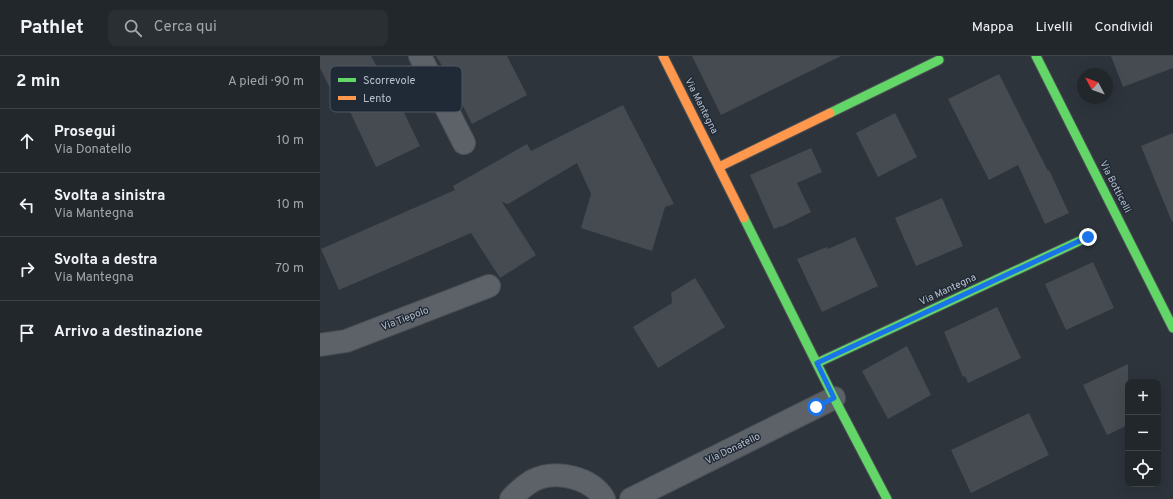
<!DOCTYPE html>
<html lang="it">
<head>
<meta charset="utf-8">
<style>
	body { margin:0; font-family:Overpass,sans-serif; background:#2a2f34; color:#f1f3f6 }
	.controls { position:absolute; right:12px; bottom:12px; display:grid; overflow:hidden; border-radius:8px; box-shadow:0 4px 16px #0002 }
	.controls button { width:36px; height:36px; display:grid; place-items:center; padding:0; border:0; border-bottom:1px solid #3f4448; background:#22272c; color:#f1f3f6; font:20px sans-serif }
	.compass { position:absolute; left:757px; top:12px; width:36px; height:36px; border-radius:50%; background:#22272c; box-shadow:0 4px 16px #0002; rotate:311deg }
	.stop { position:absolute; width:12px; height:12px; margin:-9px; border:3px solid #1a73e8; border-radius:50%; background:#fff }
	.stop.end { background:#1a73e8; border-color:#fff; box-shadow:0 1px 4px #0008 }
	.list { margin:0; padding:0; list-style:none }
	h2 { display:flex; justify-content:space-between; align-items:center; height:52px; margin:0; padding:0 16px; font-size:17px }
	h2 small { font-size:13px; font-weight:400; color:#a2a5a9 }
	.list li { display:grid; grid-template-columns:26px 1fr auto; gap:12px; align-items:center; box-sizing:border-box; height:64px; padding:0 16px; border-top:1px solid #3f4448 }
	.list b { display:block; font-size:15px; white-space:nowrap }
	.list p { margin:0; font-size:13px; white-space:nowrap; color:#a2a5a9 }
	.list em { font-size:13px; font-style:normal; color:#a2a5a9 }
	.icon { flex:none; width:22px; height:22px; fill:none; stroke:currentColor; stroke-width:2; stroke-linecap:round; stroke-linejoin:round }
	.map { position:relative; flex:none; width:853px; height:443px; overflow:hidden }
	header { display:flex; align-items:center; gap:24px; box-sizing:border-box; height:56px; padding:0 20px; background:#22272c; border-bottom:1px solid #3f4448 }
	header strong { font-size:19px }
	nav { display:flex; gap:22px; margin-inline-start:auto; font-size:14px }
	.search { width:280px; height:36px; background:#2a2f34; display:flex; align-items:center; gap:10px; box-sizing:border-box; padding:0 14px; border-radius:8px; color:#a2a5a9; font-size:15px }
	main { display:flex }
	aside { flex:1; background:#22272c }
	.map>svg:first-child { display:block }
	.building { fill:#454b51 }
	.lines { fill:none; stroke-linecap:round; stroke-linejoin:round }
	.street-casing { stroke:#4b5055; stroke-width:24 }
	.fast-casing { stroke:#4b5055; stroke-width:11 }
	.slow-casing { stroke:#4b5055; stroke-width:11 }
	.street { stroke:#5d6269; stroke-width:22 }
	.fast { stroke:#63d668; stroke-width:9 }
	.slow { stroke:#ff974d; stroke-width:9 }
	.route { stroke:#1a73e8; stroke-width:5 }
	.labels { text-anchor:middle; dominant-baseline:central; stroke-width:3; stroke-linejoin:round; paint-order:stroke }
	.street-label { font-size:10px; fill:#b8c0cb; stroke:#202a36 }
	.key { fill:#202a36; stroke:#4e5763; stroke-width:1 }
	.key-label { font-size:11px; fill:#b8c0cb }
</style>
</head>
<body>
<header>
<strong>Pathlet</strong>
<div class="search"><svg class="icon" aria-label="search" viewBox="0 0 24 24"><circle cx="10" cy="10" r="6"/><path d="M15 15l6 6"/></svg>Cerca qui</div>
<nav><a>Mappa</a><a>Livelli</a><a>Condividi</a></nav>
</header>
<main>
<aside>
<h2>2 min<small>A piedi · 90 m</small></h2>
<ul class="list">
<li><svg class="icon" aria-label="ahead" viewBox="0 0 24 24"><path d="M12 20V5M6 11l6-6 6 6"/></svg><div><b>Prosegui</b><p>Via Donatello</p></div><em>10 m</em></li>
<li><svg class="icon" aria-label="left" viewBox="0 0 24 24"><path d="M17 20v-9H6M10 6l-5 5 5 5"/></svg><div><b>Svolta a sinistra</b><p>Via Mantegna</p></div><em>10 m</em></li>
<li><svg class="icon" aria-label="right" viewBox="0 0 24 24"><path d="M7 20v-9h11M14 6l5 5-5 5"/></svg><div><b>Svolta a destra</b><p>Via Mantegna</p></div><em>70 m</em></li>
<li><svg class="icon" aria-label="arrive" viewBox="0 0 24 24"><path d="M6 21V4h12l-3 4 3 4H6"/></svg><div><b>Arrivo a destinazione</b></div></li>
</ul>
</aside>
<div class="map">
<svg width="853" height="443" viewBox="0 0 853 443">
	<rect width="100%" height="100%" fill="#2d343b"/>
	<!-- building -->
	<g class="building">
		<path d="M0,0h51l24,45 3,-1 22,46 -44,21 -39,-83 -7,4 -10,-20z"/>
		<path d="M116,0h71l20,39 -55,29 -18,-36 1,-1z"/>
		<path d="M372,0h149l-120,59z"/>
		<path d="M791,0h62v12l-50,19z"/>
		<path d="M679,18l49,97 1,-1 20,43 -24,11 -27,-59 -29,15 -41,-81z"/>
		<path d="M303,49l51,99 -9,3 -13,44 -71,-23 10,-34 -14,-31 -69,41 -6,-2 34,53 -36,23 -29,-45 -132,57 -18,-41 134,-59 -2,-4 74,-42 4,7z"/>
		<path d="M575,57l22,44 -39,20 -22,-44z"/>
		<path d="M853,77v88l-1,1 -31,-76z"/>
		<path d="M491,92l11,24 -25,11 14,29 -30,15v-1l-7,3 -24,-54z"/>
		<path d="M622,142l21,48 -47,20 -21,-48z"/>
		<path d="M535,181l23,49 -56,26 -25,-53 30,-12 1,2z"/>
		<path d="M773,206l21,46 -48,22 -21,-46z"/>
		<path d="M375,222l30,49 -67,41 -25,-41 39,-24 -1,-10z"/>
		<path d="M677,251l24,51 -53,25 -3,-7 -2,1 -19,-45z"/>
		<path d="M587,290l24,49 -43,24 -26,-48z"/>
		<path d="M808,308v61l-21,10 -24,-50z"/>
		<path d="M709,357l20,42 -78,38 -20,-43z"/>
	</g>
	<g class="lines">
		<defs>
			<g id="street">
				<path d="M100,0l44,87"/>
				<path d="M0,289l26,-4 143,-55"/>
				<path d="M191,443c6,-7 13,-13 21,-18 23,-12 59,-4 72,18"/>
				<path d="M311,443l203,-101"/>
			</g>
			<g id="fast">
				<path d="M716,0l137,272"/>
				<path d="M510,57l109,-53"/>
				<path d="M424,162l90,180 53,101"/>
				<path d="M497,307l271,-126"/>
			</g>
			<g id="slow">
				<path d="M343,0l81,162"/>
				<path d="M399,111l111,-54"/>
			</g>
		</defs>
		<!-- street casing -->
		<use href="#street" class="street-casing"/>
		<!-- fast casing -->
		<use href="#fast" class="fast-casing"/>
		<!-- slow casing -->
		<use href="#slow" class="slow-casing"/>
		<!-- street -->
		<use href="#street" class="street"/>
		<!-- fast -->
		<use href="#fast" class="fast"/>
		<!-- slow -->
		<use href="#slow" class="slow"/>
	</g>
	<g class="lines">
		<!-- route -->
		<path class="route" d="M496,351l18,-9 -17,-35 271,-126"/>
	</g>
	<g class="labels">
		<!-- street labels -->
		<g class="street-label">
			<text transform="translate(381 50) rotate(63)">Via Mantegna</text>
			<text transform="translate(795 131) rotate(63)">Via Botticelli</text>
			<text transform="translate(628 234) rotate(-25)">Via Mantegna</text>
			<text transform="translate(85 263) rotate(-21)">Via Tiepolo</text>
			<text transform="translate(413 393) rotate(-26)">Via Donatello</text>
		</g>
	</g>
	<!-- legend -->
	<rect x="10" y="10" width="132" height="46" rx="6" class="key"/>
	<rect x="18" y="22" width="18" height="4" fill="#63d668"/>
	<rect x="18" y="40" width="18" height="4" fill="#ff974d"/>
	<g class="key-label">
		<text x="43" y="28">Scorrevole</text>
		<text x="43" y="46">Lento</text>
	</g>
</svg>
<div class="controls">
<button>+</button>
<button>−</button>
<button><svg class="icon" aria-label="locate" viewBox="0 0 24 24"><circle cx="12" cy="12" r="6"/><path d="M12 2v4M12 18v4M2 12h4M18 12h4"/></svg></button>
</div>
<svg class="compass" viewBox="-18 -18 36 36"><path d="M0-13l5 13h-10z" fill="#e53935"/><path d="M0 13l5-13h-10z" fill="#a2a5a9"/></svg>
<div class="stop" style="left:496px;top:351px"></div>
<div class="stop end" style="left:768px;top:181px"></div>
</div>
</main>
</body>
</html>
